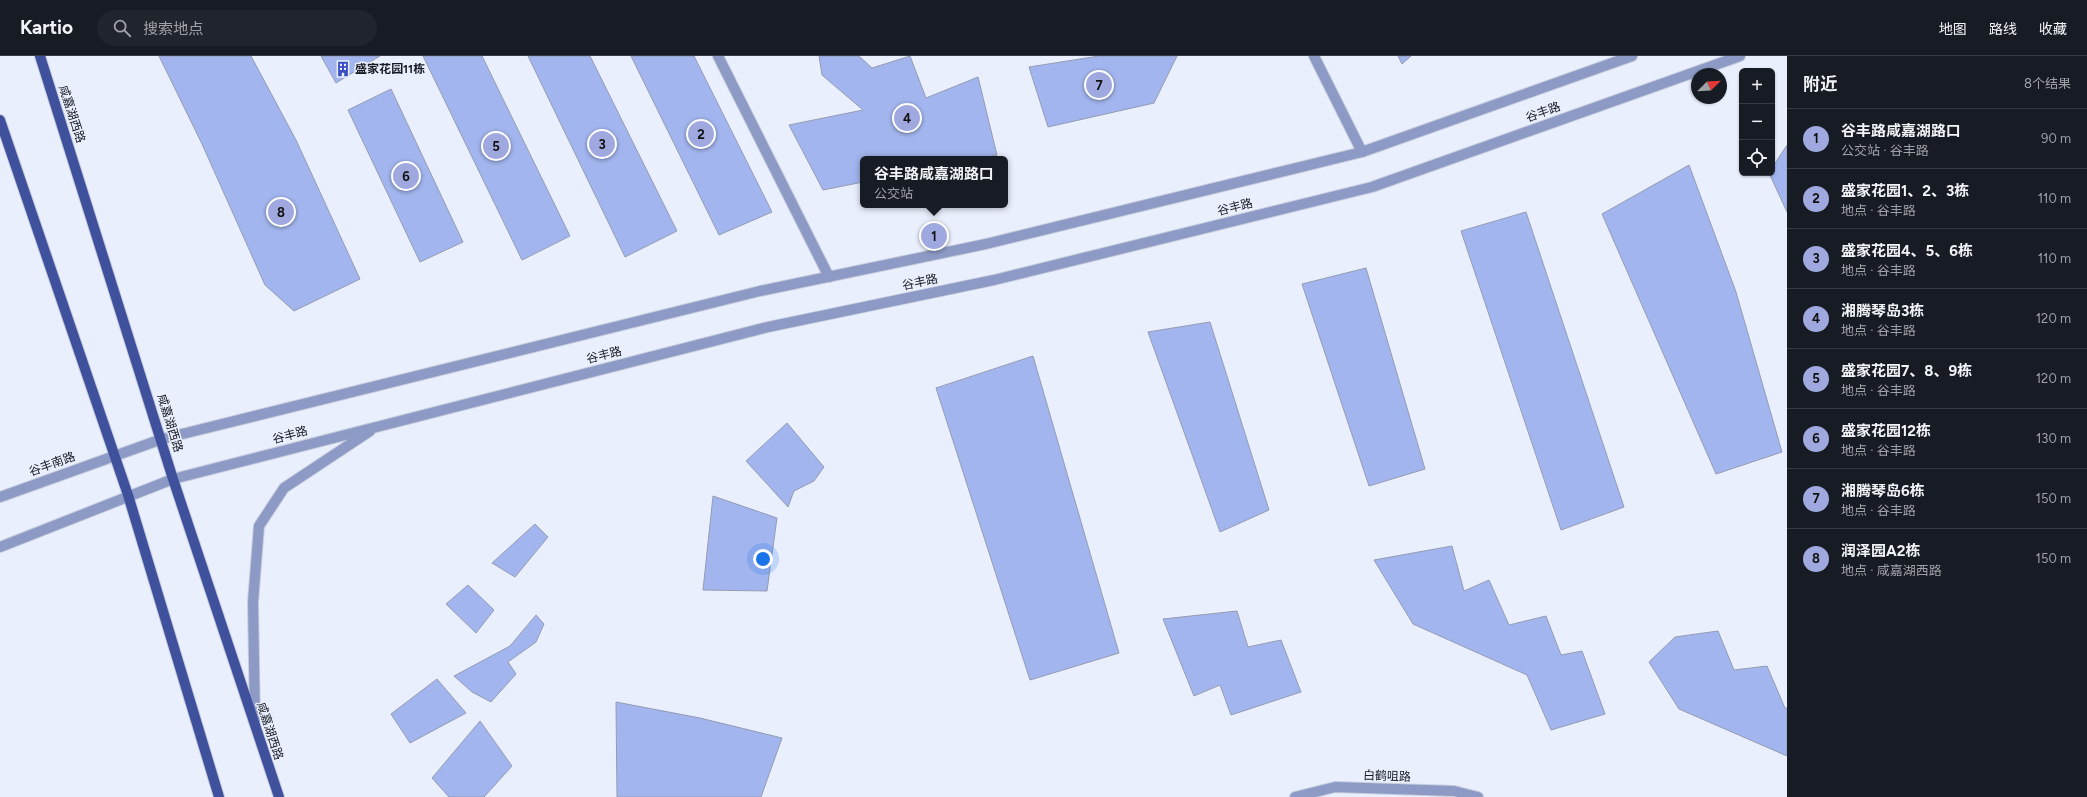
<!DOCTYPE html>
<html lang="zh">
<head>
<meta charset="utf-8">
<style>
	body { margin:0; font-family:Figtree,"Noto Sans SC",sans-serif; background:#20242c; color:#f1f3f6 }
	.controls { position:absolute; right:12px; top:12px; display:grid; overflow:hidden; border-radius:6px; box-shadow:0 1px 3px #0004 }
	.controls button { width:36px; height:36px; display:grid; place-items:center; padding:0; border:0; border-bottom:1px solid #363941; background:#171b24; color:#f1f3f6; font:20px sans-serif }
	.compass { position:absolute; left:1691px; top:12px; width:36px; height:36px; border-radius:50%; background:#171b24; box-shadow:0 1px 3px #0004; rotate:66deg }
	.you { position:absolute; left:763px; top:503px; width:14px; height:14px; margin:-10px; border:3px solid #fff; border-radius:50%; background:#1a73e8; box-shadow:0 0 0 6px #1a73e833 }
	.badge { display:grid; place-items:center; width:26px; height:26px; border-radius:50%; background:#a0a9df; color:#111; font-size:13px; font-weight:700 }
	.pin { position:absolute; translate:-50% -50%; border:2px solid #fff; box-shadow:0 1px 4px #0006 }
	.popup { position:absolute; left:860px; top:100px; width:148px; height:52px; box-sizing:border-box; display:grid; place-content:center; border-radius:6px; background:#171b24; filter:drop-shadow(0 1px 3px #0005); font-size:13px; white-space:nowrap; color:#9ea1a6 }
	.popup b { font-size:15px; color:#f1f3f6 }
	.popup::after { content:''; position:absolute; left:50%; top:100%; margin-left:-8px; border:8px solid transparent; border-top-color:#171b24 }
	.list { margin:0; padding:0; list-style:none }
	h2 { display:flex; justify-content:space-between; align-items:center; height:52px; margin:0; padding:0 16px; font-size:17px }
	h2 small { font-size:13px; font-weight:400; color:#9ea1a6 }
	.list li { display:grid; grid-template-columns:26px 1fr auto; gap:12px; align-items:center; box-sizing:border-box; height:60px; padding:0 16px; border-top:1px solid #363941 }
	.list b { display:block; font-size:15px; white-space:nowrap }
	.list p { margin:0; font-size:13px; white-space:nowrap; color:#9ea1a6 }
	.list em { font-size:13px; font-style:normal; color:#9ea1a6 }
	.icon { flex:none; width:22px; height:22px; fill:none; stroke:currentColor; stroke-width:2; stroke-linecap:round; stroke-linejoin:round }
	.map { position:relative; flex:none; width:1787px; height:741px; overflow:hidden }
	header { display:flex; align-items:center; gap:24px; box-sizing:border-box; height:56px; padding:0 20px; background:#171b24; border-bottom:1px solid #363941 }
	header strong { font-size:19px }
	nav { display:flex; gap:22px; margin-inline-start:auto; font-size:14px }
	.search { width:280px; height:36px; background:#20242c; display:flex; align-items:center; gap:10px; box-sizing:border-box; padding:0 14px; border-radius:22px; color:#9ea1a6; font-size:15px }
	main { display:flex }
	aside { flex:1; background:#171b24 }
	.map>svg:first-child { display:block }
	.building { fill:#a2b5ee; stroke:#949cb3 }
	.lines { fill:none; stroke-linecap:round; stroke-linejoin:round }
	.minor-casing { stroke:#c8cddb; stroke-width:12 }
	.major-casing { stroke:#c8cddb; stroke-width:12 }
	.minor { stroke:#8c9ac5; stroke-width:10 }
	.major { stroke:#3f519c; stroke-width:10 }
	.labels { text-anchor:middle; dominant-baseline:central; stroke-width:3; stroke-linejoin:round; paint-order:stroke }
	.poi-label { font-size:12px; font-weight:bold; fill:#171a22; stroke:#eaeffe; text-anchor:start }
	.street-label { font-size:12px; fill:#171a22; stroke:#eaeffe }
</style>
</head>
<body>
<header>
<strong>Kartio</strong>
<div class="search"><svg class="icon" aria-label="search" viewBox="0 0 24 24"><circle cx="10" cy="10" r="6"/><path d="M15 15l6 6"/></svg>搜索地点</div>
<nav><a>地图</a><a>路线</a><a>收藏</a></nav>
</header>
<main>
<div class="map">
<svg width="1787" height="741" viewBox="0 0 1787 741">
	<rect width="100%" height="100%" fill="#eaeffe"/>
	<!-- building -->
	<g class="building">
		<path d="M159,0h92l45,84 64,139 -66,32 -29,-26 -63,-141z"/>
		<path d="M321,0h59l-44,27z"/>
		<path d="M423,0h59l88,180 -48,24z"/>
		<path d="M528,0h62l87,175 -52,26z"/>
		<path d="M631,0h63l78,156 -53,23z"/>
		<path d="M819,0h40l13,12 38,-12 16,42 52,-21 19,78 -20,4h-114v23l-40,8 -34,-65 74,-15 -41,-35z"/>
		<path d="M1099,0h78l-23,47 -106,24 -19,-60z"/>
		<path d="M1398,0h13l-9,8z"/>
		<path d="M391,33l72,153 -43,20 -72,-152z"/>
		<path d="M1787,89v67l-18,-39h3v-5z"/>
		<path d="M1689,109l47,127 46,160 -66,22 -114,-260z"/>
		<path d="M1526,156l98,295 -63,23 -100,-299z"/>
		<path d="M1366,212l59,201 -56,17 -67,-202z"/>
		<path d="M1210,266l59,188 -49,22 -72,-200z"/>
		<path d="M1033,300l86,297 -89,27 -94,-292z"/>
		<path d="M787,367l37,44 -10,14 -20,10 -6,16 -42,-46z"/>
		<path d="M713,440l64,22 -10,73 -64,-1z"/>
		<path d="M535,468l13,13 -33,40 -23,-14z"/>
		<path d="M1452,490l12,45 25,-11 20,45 37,-9 15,39 21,-4 23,63 -54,16 -24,-55 -114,-51 -39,-64z"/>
		<path d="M468,529l26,25 -18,23 -30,-29z"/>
		<path d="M1237,555l11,36 33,-7 20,52 -70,23 -11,-30 -26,11 -31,-77z"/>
		<path d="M536,559l8,9 -8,18 -28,20 8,12 -25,28 -19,-10 -18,-16 56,-30z"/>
		<path d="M1718,575l16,39 33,-4 18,42h2v48l-108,-47 -30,-47 26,-25z"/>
		<path d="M437,623l29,34 -56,30 -19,-29z"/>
		<path d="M616,646l84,16 82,20 -21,59h-144z"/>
		<path d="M480,665l32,45 -28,31h-35l-17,-19z"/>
	</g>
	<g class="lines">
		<defs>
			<g id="minor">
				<path d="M718,0l111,221"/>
				<path d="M1314,0l48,96"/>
				<path d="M0,441l162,-58 598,-148 226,-47 376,-92 270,-96"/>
				<path d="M0,491l173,-68 595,-152 226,-47 378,-93 368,-131"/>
				<path d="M255,664l-2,-118 6,-76 25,-38 86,-57"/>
				<path d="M1295,741l40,-10 119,4 24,6"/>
			</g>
			<g id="major">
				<path d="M40,0l133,423 106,318"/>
				<path d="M0,64l128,375 91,302"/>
			</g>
		</defs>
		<!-- minor casing -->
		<use href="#minor" class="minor-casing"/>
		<!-- major casing -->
		<use href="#major" class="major-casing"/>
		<!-- minor -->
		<use href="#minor" class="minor"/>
		<!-- major -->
		<use href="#major" class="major"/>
	</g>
	<!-- icons -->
	<defs>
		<symbol id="building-bare" viewBox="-9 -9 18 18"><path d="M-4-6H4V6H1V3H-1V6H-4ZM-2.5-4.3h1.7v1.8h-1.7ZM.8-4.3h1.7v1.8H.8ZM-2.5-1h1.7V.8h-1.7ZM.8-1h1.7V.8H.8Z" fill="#3c4fc2" stroke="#eaeffe" stroke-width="2.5" paint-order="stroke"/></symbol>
	</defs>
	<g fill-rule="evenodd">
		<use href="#building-bare" x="332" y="2" width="22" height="22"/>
	</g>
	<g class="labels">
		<!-- poi labels -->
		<g class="poi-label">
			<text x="355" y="13">盛家花园11栋</text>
		</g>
		<!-- street labels -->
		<g class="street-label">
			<text transform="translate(1543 56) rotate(-20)">谷丰路</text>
			<text transform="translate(72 58) rotate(72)">咸嘉湖西路</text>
			<text transform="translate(1235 151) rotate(-14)">谷丰路</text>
			<text transform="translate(920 226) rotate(-12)">谷丰路</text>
			<text transform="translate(604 299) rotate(-14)">谷丰路</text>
			<text transform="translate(170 367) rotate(73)">咸嘉湖西路</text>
			<text transform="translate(290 379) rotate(-15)">谷丰路</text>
			<text transform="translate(52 408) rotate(-20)">谷丰南路</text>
			<text transform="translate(270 675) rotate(72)">咸嘉湖西路</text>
			<text transform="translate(1387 720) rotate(2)">白鹤咀路</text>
		</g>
	</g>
</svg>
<div class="controls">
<button>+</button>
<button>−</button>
<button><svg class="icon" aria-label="locate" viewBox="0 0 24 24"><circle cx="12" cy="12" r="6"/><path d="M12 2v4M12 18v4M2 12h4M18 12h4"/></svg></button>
</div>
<svg class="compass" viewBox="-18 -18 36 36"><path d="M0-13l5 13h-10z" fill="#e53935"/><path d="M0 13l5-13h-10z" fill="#9ea1a6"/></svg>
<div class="you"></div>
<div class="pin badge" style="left:934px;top:180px">1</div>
<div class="popup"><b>谷丰路咸嘉湖路口</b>公交站</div>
<div class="pin badge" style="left:701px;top:78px">2</div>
<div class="pin badge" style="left:602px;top:88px">3</div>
<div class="pin badge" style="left:907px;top:62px">4</div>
<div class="pin badge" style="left:496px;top:90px">5</div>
<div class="pin badge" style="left:406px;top:120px">6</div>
<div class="pin badge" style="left:1099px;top:29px">7</div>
<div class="pin badge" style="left:281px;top:156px">8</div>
</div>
<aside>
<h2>附近<small>8个结果</small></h2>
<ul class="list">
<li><span class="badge">1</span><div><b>谷丰路咸嘉湖路口</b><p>公交站 · 谷丰路</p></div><em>90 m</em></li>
<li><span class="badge">2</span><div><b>盛家花园1、2、3栋</b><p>地点 · 谷丰路</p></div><em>110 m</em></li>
<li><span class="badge">3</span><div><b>盛家花园4、5、6栋</b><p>地点 · 谷丰路</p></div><em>110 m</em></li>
<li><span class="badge">4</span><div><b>湘腾琴岛3栋</b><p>地点 · 谷丰路</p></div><em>120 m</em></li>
<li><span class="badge">5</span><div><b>盛家花园7、8、9栋</b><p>地点 · 谷丰路</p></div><em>120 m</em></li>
<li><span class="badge">6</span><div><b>盛家花园12栋</b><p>地点 · 谷丰路</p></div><em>130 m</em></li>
<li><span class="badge">7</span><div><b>湘腾琴岛6栋</b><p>地点 · 谷丰路</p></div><em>150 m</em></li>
<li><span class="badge">8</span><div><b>润泽园A2栋</b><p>地点 · 咸嘉湖西路</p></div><em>150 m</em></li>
</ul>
</aside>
</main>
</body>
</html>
